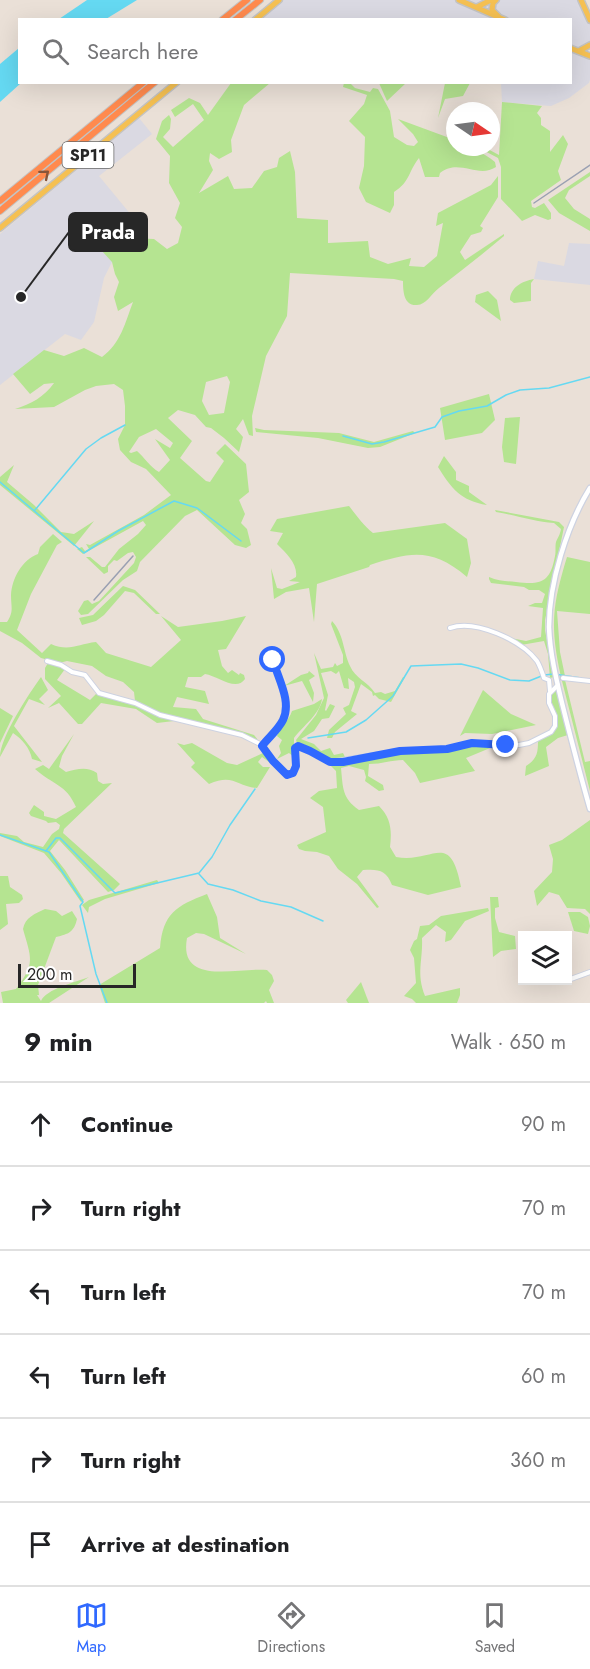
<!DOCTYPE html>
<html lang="en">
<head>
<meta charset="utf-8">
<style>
	body { margin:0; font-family:Jost,sans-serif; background:#f2f2f2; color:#202124 }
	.controls { position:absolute; right:18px; bottom:18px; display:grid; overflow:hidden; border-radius:0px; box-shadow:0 6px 24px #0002 }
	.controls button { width:54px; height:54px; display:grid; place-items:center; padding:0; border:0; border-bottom:2px solid #e0e0e0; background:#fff; color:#202124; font:30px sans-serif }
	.compass { position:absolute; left:446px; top:102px; width:54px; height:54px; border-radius:50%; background:#fff; box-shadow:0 6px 24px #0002; rotate:103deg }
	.scale { position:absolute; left:18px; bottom:15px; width:118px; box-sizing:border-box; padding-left:6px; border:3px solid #272727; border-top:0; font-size:16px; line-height:21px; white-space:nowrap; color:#272727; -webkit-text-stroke:4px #fff; paint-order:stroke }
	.stop { position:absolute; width:18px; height:18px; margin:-14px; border:4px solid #3069ff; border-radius:50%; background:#fff }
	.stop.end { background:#3069ff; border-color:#fff; box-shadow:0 2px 6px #0008 }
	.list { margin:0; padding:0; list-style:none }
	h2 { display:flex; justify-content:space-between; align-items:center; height:78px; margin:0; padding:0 24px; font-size:26px }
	h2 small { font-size:20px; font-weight:400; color:#757577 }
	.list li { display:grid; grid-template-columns:39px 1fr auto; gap:18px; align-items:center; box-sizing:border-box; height:84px; padding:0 24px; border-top:2px solid #e0e0e0 }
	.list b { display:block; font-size:22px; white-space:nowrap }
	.list em { font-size:20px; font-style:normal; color:#757577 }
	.icon { flex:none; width:33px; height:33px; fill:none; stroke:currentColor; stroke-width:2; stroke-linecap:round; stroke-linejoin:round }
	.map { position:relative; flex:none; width:590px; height:1003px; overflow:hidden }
	.search { position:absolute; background:#fff; box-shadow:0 6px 24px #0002; left:18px; right:18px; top:18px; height:66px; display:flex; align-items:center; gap:15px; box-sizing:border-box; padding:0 21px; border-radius:0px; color:#757577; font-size:22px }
	.sheet { height:582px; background:#fff }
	nav { display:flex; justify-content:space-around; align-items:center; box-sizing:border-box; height:84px; border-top:2px solid #e0e0e0; background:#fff; font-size:16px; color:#757577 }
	nav a { display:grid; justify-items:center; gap:3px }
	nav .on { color:#3069ff }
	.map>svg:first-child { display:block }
	.industrial { fill:#dad9e2 }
	.green { fill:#b5e491; fill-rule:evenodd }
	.water { fill:#65d9f2 }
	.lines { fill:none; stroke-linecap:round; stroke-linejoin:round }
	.stream { stroke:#65d9f2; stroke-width:1.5 }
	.street-tunnel { stroke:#c3bbb4; stroke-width:4; stroke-dasharray:4 2; stroke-linecap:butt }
	.street-casing { stroke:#cdd2e1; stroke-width:6 }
	.secondary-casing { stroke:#cdd2e1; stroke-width:7 }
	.primary-casing { stroke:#c3c3c3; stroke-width:8 }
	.highway-casing { stroke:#c3c3c3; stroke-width:8 }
	.street { stroke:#fff; stroke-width:4 }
	.secondary { stroke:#fff; stroke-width:4.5 }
	.primary { stroke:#f5c052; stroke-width:5 }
	.highway { stroke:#ff8a4e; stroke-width:6 }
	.rail { stroke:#9aa0b2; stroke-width:1.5 }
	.oneway { stroke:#885439 }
	.route { stroke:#3069ff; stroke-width:8 }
	.labels { text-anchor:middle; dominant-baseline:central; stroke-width:6; stroke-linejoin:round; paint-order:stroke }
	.shield { fill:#fff; stroke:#686868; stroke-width:1.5 }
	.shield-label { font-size:16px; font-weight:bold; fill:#272727 }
	.leader { fill:none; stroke:#272727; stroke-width:2 }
	.callout-dot { fill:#272727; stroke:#fff; stroke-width:2 }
	.callout { fill:#272727; stroke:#272727; stroke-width:2 }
	.callout-label { font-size:20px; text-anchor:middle; font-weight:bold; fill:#fff }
</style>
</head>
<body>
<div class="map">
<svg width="590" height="1003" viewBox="0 0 590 1003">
	<rect width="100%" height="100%" fill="#eae0d7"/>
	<!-- industrial -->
	<g class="industrial">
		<path d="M275,0h308l7,14v28l-12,11 12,6v21l-1,3 -20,15 -18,8 -49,-4 -1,-19 69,-1v-62h-322z"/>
		<path d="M139,118l13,16 -53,42 38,46 -21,20 -4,20 -8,16 -10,44 -13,18 -16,-6 -65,51v-151z"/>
		<path d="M569,243l21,1v41l-56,-6 4,-18 26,5z"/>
	</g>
	<!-- green -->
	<g class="green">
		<path d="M231,83h39l-26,22 -13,35 1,12 -13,7 -9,-6 -1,8 4,9 -14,23 29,-17 6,13 18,-1 12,-17 13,-4 2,-9 11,-7 5,21 2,46 31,2v23l40,-2 2,16 18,7 23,-6 -2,8 15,1 13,-11 6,-33 -7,3 2,-13 53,-28 7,-9v21l-18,29 3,2 -2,4 -10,3 -11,17 5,8 39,-26v2c-21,18 -43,35 -65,52 -7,5 -13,17 -22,17 -13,1 -14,-13 -14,-24l-9,-2 -104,-6 -3,43 -21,40 -14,60 1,20 -4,-1 -6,-16 -7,10 7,8 -4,15 -15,-14 -13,-10 -5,-1 -11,-12 -17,-5 -10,8 24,23 -12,17 26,23 4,1 14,-21 -8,-8 9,-9 21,20 3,28 -10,8 6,14 -4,9 6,6 4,16 -5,3 -11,-3 -38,-35 -12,6 -45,46 -3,9 -14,9 -35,34 -7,1 -3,-4 6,-10 4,-1 4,4 7,-3 35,-38 2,-6 -3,-5 -5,1 -11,8 -3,-1 -6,6v6l-4,2 -18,-17h4l12,10h3l14,-18 19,-15 8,-9 -3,-4 -60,33 -6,-5 5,-2 3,4 4,-2 -3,-5 4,1 54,-30 27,-20 -25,-26 -15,-7 -11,-12 -2,-11 7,-14v-19l-2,-16 -9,-6 -18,2 -11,4 -31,17 -39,2c16,-5 29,-12 39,-26l-10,1 -14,10 -17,-20 31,-24 20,6 20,-8 18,9c19,-14 23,-34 31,-55l-15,9 -4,-14 5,-15 -4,-8 -3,-12 -20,-22 24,2 7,-7 8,3 23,1 13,10 11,-6 4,-16 -7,-9 5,-15 -11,-20 1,-27 -14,-17 6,-18 7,-6 2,4 -1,10 -7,8 10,10 31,-27 -11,-16 -18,13 -4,-7 18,-12 11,5 8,12zM227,376l3,6 -6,31 -15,2 -7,-14 4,-19zM156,429l17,14 -3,5 -15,-9 15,21 -11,12c-9,-5 -14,-14 -22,-21l-6,2 -2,-1 10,-15z"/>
		<path d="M344,83h6l5,5 15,4 3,-4 5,1 12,22 4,26 13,8 7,1 4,-4 -5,-8 -15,-15 57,21v7c16,0 28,5 40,15l1,5c-18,12 -37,-9 -56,6l-1,4h-14l-6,-19c-11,14 -9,24 -25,34v13l-4,8 -24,-11 -7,-14 5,-22 1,-29 -16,-16 15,-17 3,-9 -24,-8z"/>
		<path d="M379,83v-1l27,1 -19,18z"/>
		<path d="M445,83h25l-7,13 -18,3 -7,19z"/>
		<path d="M502,102l40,4 -5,7 4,5v7l9,6v21l13,-17 5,9 -10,27 3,9 -30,21 1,6 3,1 9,-5 7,10v6l-3,1 -13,-5 -13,6 -21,-22v-32l-3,-9 -21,-11h7l15,8z"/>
		<path d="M590,172v4l-21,14 -4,8 9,11 16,10v12l-31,-18 -11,-13z"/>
		<path d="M534,279l-3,4v18l-17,2 -4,-3c0,-12 12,-19 24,-21z"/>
		<path d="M488,291l9,9 4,21 -26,-19 1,-7z"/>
		<path d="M489,394l6,26 -13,13 -37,7 -5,-32z"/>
		<path d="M520,417l-4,47 -12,-2 -2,-15 3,-29z"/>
		<path d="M255,428l9,2 75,3 35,9 39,-11 2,2 -35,14 -12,1 -50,-10 -62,-6z"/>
		<path d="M444,456l12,16v8l13,6v6l18,13c-26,-4 -36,-17 -49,-38z"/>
		<path d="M14,465l-7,17 27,23 27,27 13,2 20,-13 -20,25 -74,-61v-8z"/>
		<path d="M349,506c8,10 14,19 24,27l72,-10 22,16 4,24 -4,14c-35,-30 -57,-25 -97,-12l-1,2 -52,17 -3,38 -5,-34 -23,4 -12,7 -3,-31 6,20 5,1 18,-7 -11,-1 7,-4c2,-13 -10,-24 -19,-33l6,-11 -13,-2 7,-12z"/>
		<path d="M495,510l64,12 5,5 -19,93v10l9,47 -4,1 -2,-24 -4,-13 -23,4 -16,-8 21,4 15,-4 2,-29 -15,-2 7,-3h7l3,-9 -6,-4h-10l-5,-3 -33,-4 -2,-4v-2c9,4 18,4 27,5 25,3 34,1 39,-26 1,-4 0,-10 1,-14 2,-5 4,-7 5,-13l-7,-6c-19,-1 -38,-8 -58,-11z"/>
		<path d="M53,534l9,8 -5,3 -26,49 -14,36 25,23 9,-9c18,8 27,0 45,-2l10,11 45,14 30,-27 -20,-24 17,11 44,-6 24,-5 -20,33 -8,1 4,16 6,7 4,-3 7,5 1,-2 4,2 1,4c-9,13 -27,-3 -40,-5l-4,3h-13l-3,10 20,4 4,13 -32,-7 -4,10 23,2 7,10 51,16 4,5 -16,-7 -82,-19 -25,-13 -1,-9 -11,-10 -17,-6 -14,-10 -25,-5 -8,2 -18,-5 -19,-15 -22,-12v-9h7c7,-11 4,-14 4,-27 1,-17 11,-35 27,-41l2,-7z"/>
		<path d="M567,557l23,5v52l-33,-3 3,41 5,24 -4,1c-11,-51 -9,-71 6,-120z"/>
		<path d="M123,586l12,4 25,24h-4l-22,-21 -9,-2 -21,24 -8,6 -14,4 -3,-7 14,-3z"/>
		<path d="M332,621c12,13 11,30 18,45 5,12 18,16 25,27l6,-1 4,2 10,-3 8,-14h2l-14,25 -12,-3 -4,-4 -2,1 -1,-4 -11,-8 -10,27 6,3 -22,18 -3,6h-5l2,-8 17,-16 -3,-6 6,-3 6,-18 -1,-5 -6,-4 1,11 -5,-1 -5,-17 -3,3 -5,-3 -10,2 7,22 -3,15 1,1 4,-7 5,2 -6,12 -7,1 -8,12 -13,8 13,5 7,7 9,-3 4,7 9,-2 3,6 -16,3 -27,-18 -6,-1 -1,-3 20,-25 8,-17 -10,-45 7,16 12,-2 2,-4 2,3 6,-3v-8l-12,-31z"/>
		<path d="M48,663l17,6 -8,11 33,20 6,-6 38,10 25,13 15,4 -17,2 -21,-14 -35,-6 -19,21h-4l-19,-21 -11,5 13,-12 -16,-17v-11z"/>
		<path d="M309,671l6,5 -6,4 5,13 -1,9 -11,-21 -18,5 17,-11 7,-2z"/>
		<path d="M41,677l7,13 -9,9 6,6 -16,-6 -15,27 28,36 -10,-3c-2,-11 -10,-20 -19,-26l-13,24c0,-20 29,-63 41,-80z"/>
		<path d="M565,680l20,82 5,-1v30l-28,-110z"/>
		<path d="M483,690l28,24 25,11 -44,9 -27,-1 -5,3z"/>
		<path d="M554,691h3l1,3 10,41 -10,3 -12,9 3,19 -24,10 1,-10c11,-7 12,-13 12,-25 33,-21 13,-19 13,-46z"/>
		<path d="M322,699c-2,15 -19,27 -28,39v19l-5,-4 -12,6 4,-6 -2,-7 3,-6 -5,-4c3,-10 12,-15 15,-25l22,-7z"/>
		<path d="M0,708l13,8 -13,27z"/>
		<path d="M74,734l-12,22 -3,11 7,5c11,-3 21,-6 31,1l1,8 5,3 9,-1 -48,46 -1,4 57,51 -6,6 -6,2 -49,-52 -9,11 15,19 19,30 -3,2 -20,-29 -17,-20 -44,-17v-3l17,3 7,6 19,5 9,-13 7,-5 1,-4 -4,-3 -8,1 -2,-2 -15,-5 -2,-3 5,-8 10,7v4l12,3 20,-12c-10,-23 -23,-22 -41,-38l8,-4 6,4z"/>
		<path d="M192,743l35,20 10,2 26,-12 7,8 -1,1 -7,-5 -4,5 5,5h7l-13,21c-21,-2 -24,-15 -48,-4l-18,-17 4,-4 -18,-20 7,2z"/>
		<path d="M469,745l26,1 -29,12 9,13 -55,12 -5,-10 -12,-13c-12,0 -21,4 -34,4l-1,12 15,9 1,5 -5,1 -14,-10 1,-4 -2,-7 -15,-4 -8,2c2,20 1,30 18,42l20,-4c12,12 13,24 11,41l6,10c37,7 54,-28 65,30l-33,8 -36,-10c-6,-15 -13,-16 -29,-15l-6,7 22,30 -2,1 -20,-24 -19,-15 -9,-13 -12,-4 -12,-1 -6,-2 -2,-4 29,-13 -3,-25 -13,-9 9,-7 18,-3 -1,-17 -7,-7 70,-11 47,-2z"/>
		<path d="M590,820v94l-5,-5 -18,-1 -8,-13 -10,-3 -12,14 -3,-15 18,-19 1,-13 -4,-14 13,-5z"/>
		<path d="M0,876h8l2,11 12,8 1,4 -4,4 -13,1 2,20 -8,6z"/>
		<path d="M157,880l2,3 -54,16 -16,8 -1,6 -6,-8 7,-5z"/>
		<path d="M207,894l10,23 3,21 26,16 -42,-20 -8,-1 -9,5c-9,49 53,29 80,32l5,5 2,6 -5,9 5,13h-7l-1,-2 -2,2h-159l-6,-18 61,-37c3,-35 16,-42 47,-54z"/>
		<path d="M490,897h8l1,10 -4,1v10l4,14 16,4 1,13 -15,2 -8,6z"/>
		<path d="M488,908l1,3 -24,10 -14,19 -6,2 1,-10 -10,-7 -14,13c1,23 -6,35 3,58l35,-8v7l-3,8h-41l-4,-4 -8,-3 12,-13 -2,-25 -4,-8 4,-9 3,-2 3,-13 9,-1 12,-9z"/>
		<path d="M45,909l11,2 6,5 10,-5 5,8c-3,13 -8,15 -21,18l-18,48 1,10h-2l4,6c5,-12 35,-19 48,-24l-40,26h-46l-2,-11 15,-3c20,-26 15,-31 7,-60 2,-12 12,-15 22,-20z"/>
		<path d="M568,912h12l8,5 2,9 -2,8 -14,-3z"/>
		<path d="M361,982l8,21h-21l-2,-3z"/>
	</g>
	<!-- water -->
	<g class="water">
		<path d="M87,0h50l-31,19h-47z"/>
		<path d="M19,48l2,35 -21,19v-38z"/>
	</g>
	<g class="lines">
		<!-- stream -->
		<g class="stream">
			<path d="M343,436l29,8 12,-2 51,-15 7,-10 17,-6 28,-5 19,-11 14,-5 29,-2 41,-11"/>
			<path d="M0,482l84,71 34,-22 56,-30 23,7 44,33"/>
			<path d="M35,510l51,-61 15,-11 24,-13"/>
			<path d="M308,738l38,-6 20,-12 27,-24 18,-30 50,-2 17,4 32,12 19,1 15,-6 10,-1 27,4"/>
			<path d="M0,835l49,17 34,50 -3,4 16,68 11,29"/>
			<path d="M46,851l10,-13h4l55,55 84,-20 13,-16 18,-32 25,-36"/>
			<path d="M199,874l9,10 25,6 28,11 30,6 32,14"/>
		</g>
		<!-- street-tunnel -->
		<path class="street-tunnel" d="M554,679l9,-1"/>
		<defs>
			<g id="street">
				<path d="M450,628c25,-9 71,12 87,33 3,5 5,11 7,17l5,2 1,11"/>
				<path d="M273,660c5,19 19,41 10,60 -5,10 -14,16 -21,25l11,16 14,14 6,-2 3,-7 -1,-17 3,-3 12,5 20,11 69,-11 48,-2 25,-6 47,2 10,-2 22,-11 4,-6v-10l-6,-13v-9l9,-9"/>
				<path d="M47,661l14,4 11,7 13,3 14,18 36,10 25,12 82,20 20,10"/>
				<path d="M563,678l27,3"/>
				<path d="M568,980l22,-8"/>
			</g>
			<path id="secondary" d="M590,488c-23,37 -41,95 -41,139 1,26 7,51 13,76 9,36 18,71 28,106"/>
			<g id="primary">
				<path d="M459,0l46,20"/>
				<path d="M496,0l-3,3 -1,7 6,6"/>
				<path d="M581,0l9,20"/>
				<path d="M477,7l14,-7"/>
				<path d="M255,20l24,-20"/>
				<path d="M570,48l20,8"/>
				<path d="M579,51l11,-6"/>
				<path d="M0,228l177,-146"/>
			</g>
			<g id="highway">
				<path d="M222,20l25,-20"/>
				<path d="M235,20l25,-20"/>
				<path d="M0,201l144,-119"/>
				<path d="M0,211l155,-129"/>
			</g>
		</defs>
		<!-- street casing -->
		<use href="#street" class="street-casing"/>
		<!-- secondary casing -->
		<use href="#secondary" class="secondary-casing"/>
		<!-- primary casing -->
		<use href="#primary" class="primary-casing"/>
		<!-- highway casing -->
		<use href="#highway" class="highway-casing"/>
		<!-- street -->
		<use href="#street" class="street"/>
		<!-- secondary -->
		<use href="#secondary" class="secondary"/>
		<!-- primary -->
		<use href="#primary" class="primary"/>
		<!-- highway -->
		<use href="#highway" class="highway"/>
		<!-- rail -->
		<g class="rail">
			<path d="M534,203l56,-38"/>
			<path d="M94,600l39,-44"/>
		</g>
	</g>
	<!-- one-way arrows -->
	<defs><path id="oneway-chevron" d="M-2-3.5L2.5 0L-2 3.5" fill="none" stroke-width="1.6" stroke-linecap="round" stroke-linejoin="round" transform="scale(1.5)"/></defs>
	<use class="oneway" href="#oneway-chevron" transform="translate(45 174) rotate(-40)"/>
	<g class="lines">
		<!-- route -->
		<path class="route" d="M273,660c5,19 19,41 10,60 -5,10 -14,17 -21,26l11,15 14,14 6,-2 3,-7 -1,-18 3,-2 12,5 20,11h13l57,-11 47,-2 25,-6 34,2"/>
	</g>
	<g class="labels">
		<!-- shield labels -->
		<rect class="shield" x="62.5" y="142" width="51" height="26" rx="4.5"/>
		<g class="shield-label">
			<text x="88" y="155">SP11</text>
		</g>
	</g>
	<!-- callouts -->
	<path class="leader" d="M21 297L69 232"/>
	<circle class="callout-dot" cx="21" cy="297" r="6"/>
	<rect class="callout" x="69" y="213" width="78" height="38" rx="6"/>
	<g class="callout-label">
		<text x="108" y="239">Prada</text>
	</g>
</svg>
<div class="controls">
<button><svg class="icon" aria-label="layers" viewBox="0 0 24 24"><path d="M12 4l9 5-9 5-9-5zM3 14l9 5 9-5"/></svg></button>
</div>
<svg class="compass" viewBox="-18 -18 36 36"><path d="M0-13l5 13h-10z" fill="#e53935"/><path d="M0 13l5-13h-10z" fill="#757577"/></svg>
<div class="scale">200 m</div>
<div class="stop" style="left:273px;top:660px"></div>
<div class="stop end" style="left:506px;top:745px"></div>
<div class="search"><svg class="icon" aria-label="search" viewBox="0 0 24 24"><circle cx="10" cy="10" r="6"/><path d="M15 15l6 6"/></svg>Search here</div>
</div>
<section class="sheet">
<h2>9 min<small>Walk · 650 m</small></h2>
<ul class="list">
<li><svg class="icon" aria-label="ahead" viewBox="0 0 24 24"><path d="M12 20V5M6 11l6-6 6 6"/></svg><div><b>Continue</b></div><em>90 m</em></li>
<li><svg class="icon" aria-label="right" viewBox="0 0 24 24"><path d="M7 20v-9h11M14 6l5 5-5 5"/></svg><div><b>Turn right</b></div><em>70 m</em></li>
<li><svg class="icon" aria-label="left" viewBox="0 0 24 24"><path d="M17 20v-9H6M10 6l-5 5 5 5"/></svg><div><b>Turn left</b></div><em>70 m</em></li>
<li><svg class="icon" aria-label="left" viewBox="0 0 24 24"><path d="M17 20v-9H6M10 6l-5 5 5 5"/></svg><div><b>Turn left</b></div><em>60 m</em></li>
<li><svg class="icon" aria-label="right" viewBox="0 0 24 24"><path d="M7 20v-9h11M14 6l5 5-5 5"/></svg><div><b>Turn right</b></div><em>360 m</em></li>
<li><svg class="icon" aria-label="arrive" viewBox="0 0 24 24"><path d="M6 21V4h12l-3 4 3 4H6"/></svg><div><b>Arrive at destination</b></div></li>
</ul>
</section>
<nav>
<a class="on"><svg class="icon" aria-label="map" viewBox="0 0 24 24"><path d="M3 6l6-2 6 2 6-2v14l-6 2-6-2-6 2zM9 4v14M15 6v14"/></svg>Map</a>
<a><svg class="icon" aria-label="directions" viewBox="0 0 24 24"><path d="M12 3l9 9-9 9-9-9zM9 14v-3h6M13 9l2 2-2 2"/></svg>Directions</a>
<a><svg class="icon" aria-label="saved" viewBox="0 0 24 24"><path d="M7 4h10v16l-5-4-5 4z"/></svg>Saved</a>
</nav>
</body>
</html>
